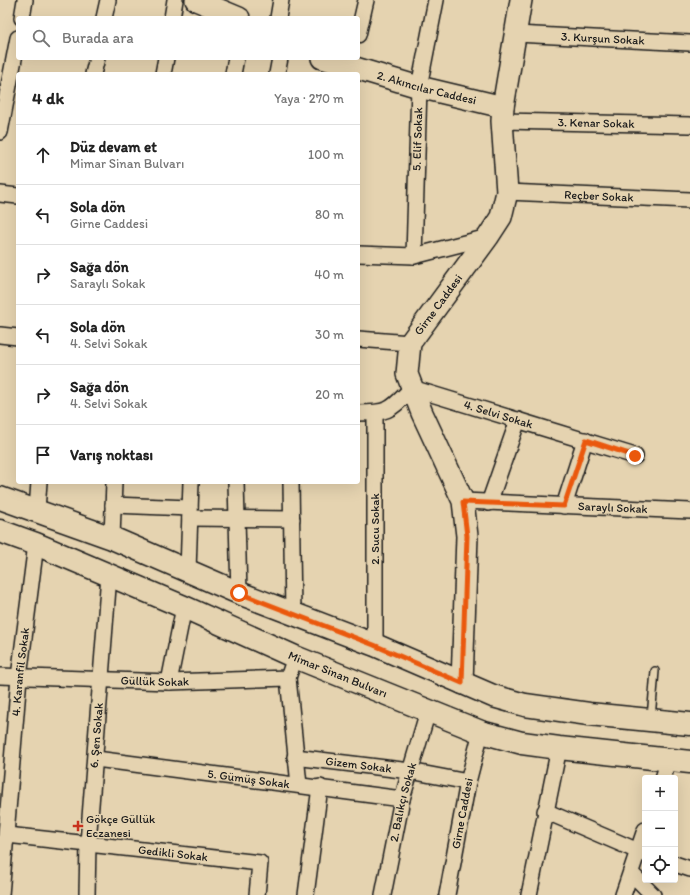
<!DOCTYPE html>
<html lang="tr">
<head>
<meta charset="utf-8">
<style>
	body { margin:0; font-family:Itim,sans-serif; background:#f2f2f2; color:#222 }
	.controls { position:absolute; right:12px; bottom:12px; display:grid; overflow:hidden; border-radius:4px; box-shadow:0 4px 16px #0002 }
	.controls button { width:36px; height:36px; display:grid; place-items:center; padding:0; border:0; border-bottom:1px solid #e0e0e0; background:#fff; color:#222; font:20px sans-serif }
	.stop { position:absolute; width:12px; height:12px; margin:-9px; border:3px solid #ea580c; border-radius:50%; background:#fff }
	.stop.end { background:#ea580c; border-color:#fff; box-shadow:0 1px 4px #0008 }
	.list { margin:0; padding:0; list-style:none }
	h2 { display:flex; justify-content:space-between; align-items:center; height:52px; margin:0; padding:0 16px; font-size:17px }
	h2 small { font-size:13px; font-weight:400; color:#767676 }
	.list li { display:grid; grid-template-columns:26px 1fr auto; gap:12px; align-items:center; box-sizing:border-box; height:60px; padding:0 16px; border-top:1px solid #e0e0e0 }
	.list b { display:block; font-size:15px; white-space:nowrap }
	.list p { margin:0; font-size:13px; white-space:nowrap; color:#767676 }
	.list em { font-size:13px; font-style:normal; color:#767676 }
	.icon { flex:none; width:22px; height:22px; fill:none; stroke:currentColor; stroke-width:2; stroke-linecap:round; stroke-linejoin:round }
	.map { position:relative; flex:none; width:690px; height:895px; overflow:hidden }
	.search { position:absolute; background:#fff; box-shadow:0 4px 16px #0002; left:16px; top:16px; width:344px; height:44px; display:flex; align-items:center; gap:10px; box-sizing:border-box; padding:0 14px; border-radius:4px; color:#767676; font-size:15px }
	.panel { position:absolute; background:#fff; box-shadow:0 4px 16px #0002; left:16px; top:72px; width:344px; height:412px; border-radius:4px }
	.map>svg:first-child { display:block }
	.lines { fill:none; stroke-linecap:round; stroke-linejoin:round }
	.lane-casing { stroke:#1c1c1c; stroke-width:10 }
	.street-casing { stroke:#1c1c1c; stroke-width:18 }
	.secondary-casing { stroke:#1c1c1c; stroke-width:24 }
	.primary-casing { stroke:#1c1c1c; stroke-width:25 }
	.lane { stroke:#e5d3b0; stroke-width:7 }
	.street { stroke:#e5d3b0; stroke-width:15 }
	.secondary { stroke:#e5d3b0; stroke-width:21 }
	.primary { stroke:#e5d3b0; stroke-width:22 }
	.route { stroke:#ea580c; stroke-width:5 }
	.poi-dot { fill:#c8321e; stroke:#e5d3b0; stroke-width:1.5 }
	.labels { text-anchor:middle; dominant-baseline:central; stroke-width:3; stroke-linejoin:round; paint-order:stroke }
	.street-label { font-size:12px; fill:#1c1c1c; stroke:#e5d3b0 }
	.poi-label { font-size:12px; fill:#1c1c1c; stroke:#e5d3b0; text-anchor:start }
</style>
</head>
<body>
<div class="map">
<svg width="690" height="895" viewBox="0 0 690 895">
	<rect width="100%" height="100%" fill="#e5d3b0"/>
	<filter id="ink" filterUnits="userSpaceOnUse"><feTurbulence type="fractalNoise" baseFrequency=".025" numOctaves="2"/><feDisplacementMap in="SourceGraphic" scale="8" xChannelSelector="R" yChannelSelector="G"/><feConvolveMatrix kernelMatrix="1 2 1 2 8 2 1 2 1" color-interpolation-filters="sRGB"/></filter>
	<g filter="url(#ink)">
		<g class="lines">
			<defs>
				<path id="lane" d="M651,718l4,-47"/>
				<g id="street">
					<path d="M22,18l3,-18"/>
					<path d="M104,18l4,-18"/>
					<path d="M172,18l3,-18"/>
					<path d="M278,18l3,-18"/>
					<path id="s1" d="M516,34l174,9"/>
					<path d="M358,35l8,-35"/>
					<path d="M93,74l4,-16"/>
					<path d="M163,74l3,-16"/>
					<path d="M233,74l3,-16"/>
					<path d="M277,74l3,-16"/>
					<path id="s2" d="M502,121l188,4"/>
					<path d="M0,132l18,-94"/>
					<path id="s3" d="M507,192l183,8"/>
					<path d="M0,194l18,2"/>
					<path d="M358,254l56,2 74,-19"/>
					<path id="s4" d="M414,256l5,-169 17,-87"/>
					<path d="M0,335l18,2"/>
					<path d="M358,339l52,4"/>
					<path id="s5" d="M358,413c33,0 32,-3 54,-25l223,68"/>
					<path d="M375,413v232"/>
					<path d="M236,482l3,111"/>
					<path d="M291,482l2,131"/>
					<path id="s6" d="M463,501l227,10"/>
					<path d="M489,503l29,-83"/>
					<path d="M113,505l77,3"/>
					<path d="M564,506l21,-66"/>
					<path d="M37,510l2,-28"/>
					<path d="M190,518l102,1"/>
					<path d="M112,538l2,-56"/>
					<path d="M188,571l3,-89"/>
					<path id="s7" d="M0,676l169,6 119,-4 7,-21"/>
					<path d="M288,678l11,107"/>
					<path d="M169,682l15,-75"/>
					<path id="s8" d="M295,757l115,14 58,11"/>
					<path id="s9" d="M96,759l306,40"/>
					<path d="M663,778l6,-18"/>
					<path d="M545,811l100,43"/>
					<path id="s10" d="M7,835l253,28 -3,32"/>
					<path d="M675,864l15,5"/>
					<path d="M631,873l22,22"/>
					<path id="s11" d="M1,895l18,-218 17,-133"/>
					<path id="s12" d="M87,895l1,-52 21,-268"/>
					<path d="M306,895l14,-108"/>
					<path id="s13" d="M383,895l19,-96 26,-88"/>
					<path id="s14" d="M447,895l21,-113 13,-50"/>
					<path d="M529,895l30,-147"/>
					<path d="M623,895l22,-65"/>
				</g>
				<g id="secondary">
					<path d="M196,0l43,18"/>
					<path id="s15" d="M322,58l97,29 84,20"/>
					<path id="s16" d="M462,683l5,-147 -4,-35 -41,-88 -15,-39 3,-31 78,-106 13,-20 6,-25 -5,-71 1,-14 18,-107"/>
				</g>
				<g id="primary">
					<path d="M0,498l112,40 127,55 136,52 118,51 32,9 64,9 101,10"/>
					<path id="s17" d="M0,531l36,13 148,63 111,50 186,75 41,11 37,5 131,14"/>
				</g>
			</defs>
			<!-- lane casing -->
			<use href="#lane" class="lane-casing"/>
			<!-- street casing -->
			<use href="#street" class="street-casing"/>
			<!-- secondary casing -->
			<use href="#secondary" class="secondary-casing"/>
			<!-- primary casing -->
			<use href="#primary" class="primary-casing"/>
			<!-- lane -->
			<use href="#lane" class="lane"/>
			<!-- street -->
			<use href="#street" class="street"/>
			<!-- secondary -->
			<use href="#secondary" class="secondary"/>
			<!-- primary -->
			<use href="#primary" class="primary"/>
		</g>
	</g>
	<g class="lines" filter="url(#ink)">
		<!-- route -->
		<path class="route" d="M239,593l135,52 88,38 5,-147 -4,-34 101,4 22,-66 49,16"/>
	</g>
	<!-- markers -->
	<path class="poi-dot" d="M76 820h4v4h4v4h-4v4h-4v-4h-4v-4h4z"/>
	<g class="labels">
		<!-- street labels -->
		<g class="street-label">
			<text stroke="none"><textPath href="#s1" startOffset="87">3. Kurşun Sokak</textPath></text>
			<text stroke="none"><textPath href="#s15" startOffset="109">2. Akıncılar Caddesi</textPath></text>
			<text stroke="none"><textPath href="#s2" startOffset="94">3. Kenar Sokak</textPath></text>
			<text stroke="none"><textPath href="#s4" startOffset="117">5. Elif Sokak</textPath></text>
			<text stroke="none"><textPath href="#s3" startOffset="92">Reçber Sokak</textPath></text>
			<text stroke="none"><textPath href="#s16" startOffset="400">Girne Caddesi</textPath></text>
			<text stroke="none"><textPath href="#s5" startOffset="153">4. Selvi Sokak</textPath></text>
			<text stroke="none"><textPath href="#s6" startOffset="150">Saraylı Sokak</textPath></text>
			<text transform="translate(375 529) rotate(-90)">2. Sucu Sokak</text>
			<text stroke="none"><textPath href="#s11" startOffset="224">4. Karanfil Sokak</textPath></text>
			<text stroke="none"><textPath href="#s17" startOffset="367">Mimar Sinan Bulvarı</textPath></text>
			<text stroke="none"><textPath href="#s7" startOffset="155">Güllük Sokak</textPath></text>
			<text stroke="none"><textPath href="#s12" startOffset="160">6. Şen Sokak</textPath></text>
			<text stroke="none"><textPath href="#s8" startOffset="64">Gizem Sokak</textPath></text>
			<text stroke="none"><textPath href="#s9" startOffset="154">5. Gümüş Sokak</textPath></text>
			<text stroke="none"><textPath href="#s13" startOffset="95">2. Balıkçı Sokak</textPath></text>
			<text stroke="none"><textPath href="#s14" startOffset="83">Girne Caddesi</textPath></text>
			<text stroke="none"><textPath href="#s10" startOffset="167">Gedikli Sokak</textPath></text>
		</g>
		<!-- poi labels -->
		<g class="poi-label">
			<text x="86" y="819">Gökçe Güllük<tspan x="86" dy="14">Eczanesi</tspan></text>
		</g>
	</g>
</svg>
<div class="controls">
<button>+</button>
<button>−</button>
<button><svg class="icon" aria-label="locate" viewBox="0 0 24 24"><circle cx="12" cy="12" r="6"/><path d="M12 2v4M12 18v4M2 12h4M18 12h4"/></svg></button>
</div>
<div class="stop" style="left:239px;top:593px"></div>
<div class="stop end" style="left:635px;top:456px"></div>
<div class="search"><svg class="icon" aria-label="search" viewBox="0 0 24 24"><circle cx="10" cy="10" r="6"/><path d="M15 15l6 6"/></svg>Burada ara</div>
<section class="panel">
<h2>4 dk<small>Yaya · 270 m</small></h2>
<ul class="list">
<li><svg class="icon" aria-label="ahead" viewBox="0 0 24 24"><path d="M12 20V5M6 11l6-6 6 6"/></svg><div><b>Düz devam et</b><p>Mimar Sinan Bulvarı</p></div><em>100 m</em></li>
<li><svg class="icon" aria-label="left" viewBox="0 0 24 24"><path d="M17 20v-9H6M10 6l-5 5 5 5"/></svg><div><b>Sola dön</b><p>Girne Caddesi</p></div><em>80 m</em></li>
<li><svg class="icon" aria-label="right" viewBox="0 0 24 24"><path d="M7 20v-9h11M14 6l5 5-5 5"/></svg><div><b>Sağa dön</b><p>Saraylı Sokak</p></div><em>40 m</em></li>
<li><svg class="icon" aria-label="left" viewBox="0 0 24 24"><path d="M17 20v-9H6M10 6l-5 5 5 5"/></svg><div><b>Sola dön</b><p>4. Selvi Sokak</p></div><em>30 m</em></li>
<li><svg class="icon" aria-label="right" viewBox="0 0 24 24"><path d="M7 20v-9h11M14 6l5 5-5 5"/></svg><div><b>Sağa dön</b><p>4. Selvi Sokak</p></div><em>20 m</em></li>
<li><svg class="icon" aria-label="arrive" viewBox="0 0 24 24"><path d="M6 21V4h12l-3 4 3 4H6"/></svg><div><b>Varış noktası</b></div></li>
</ul>
</section>
</div>
</body>
</html>
